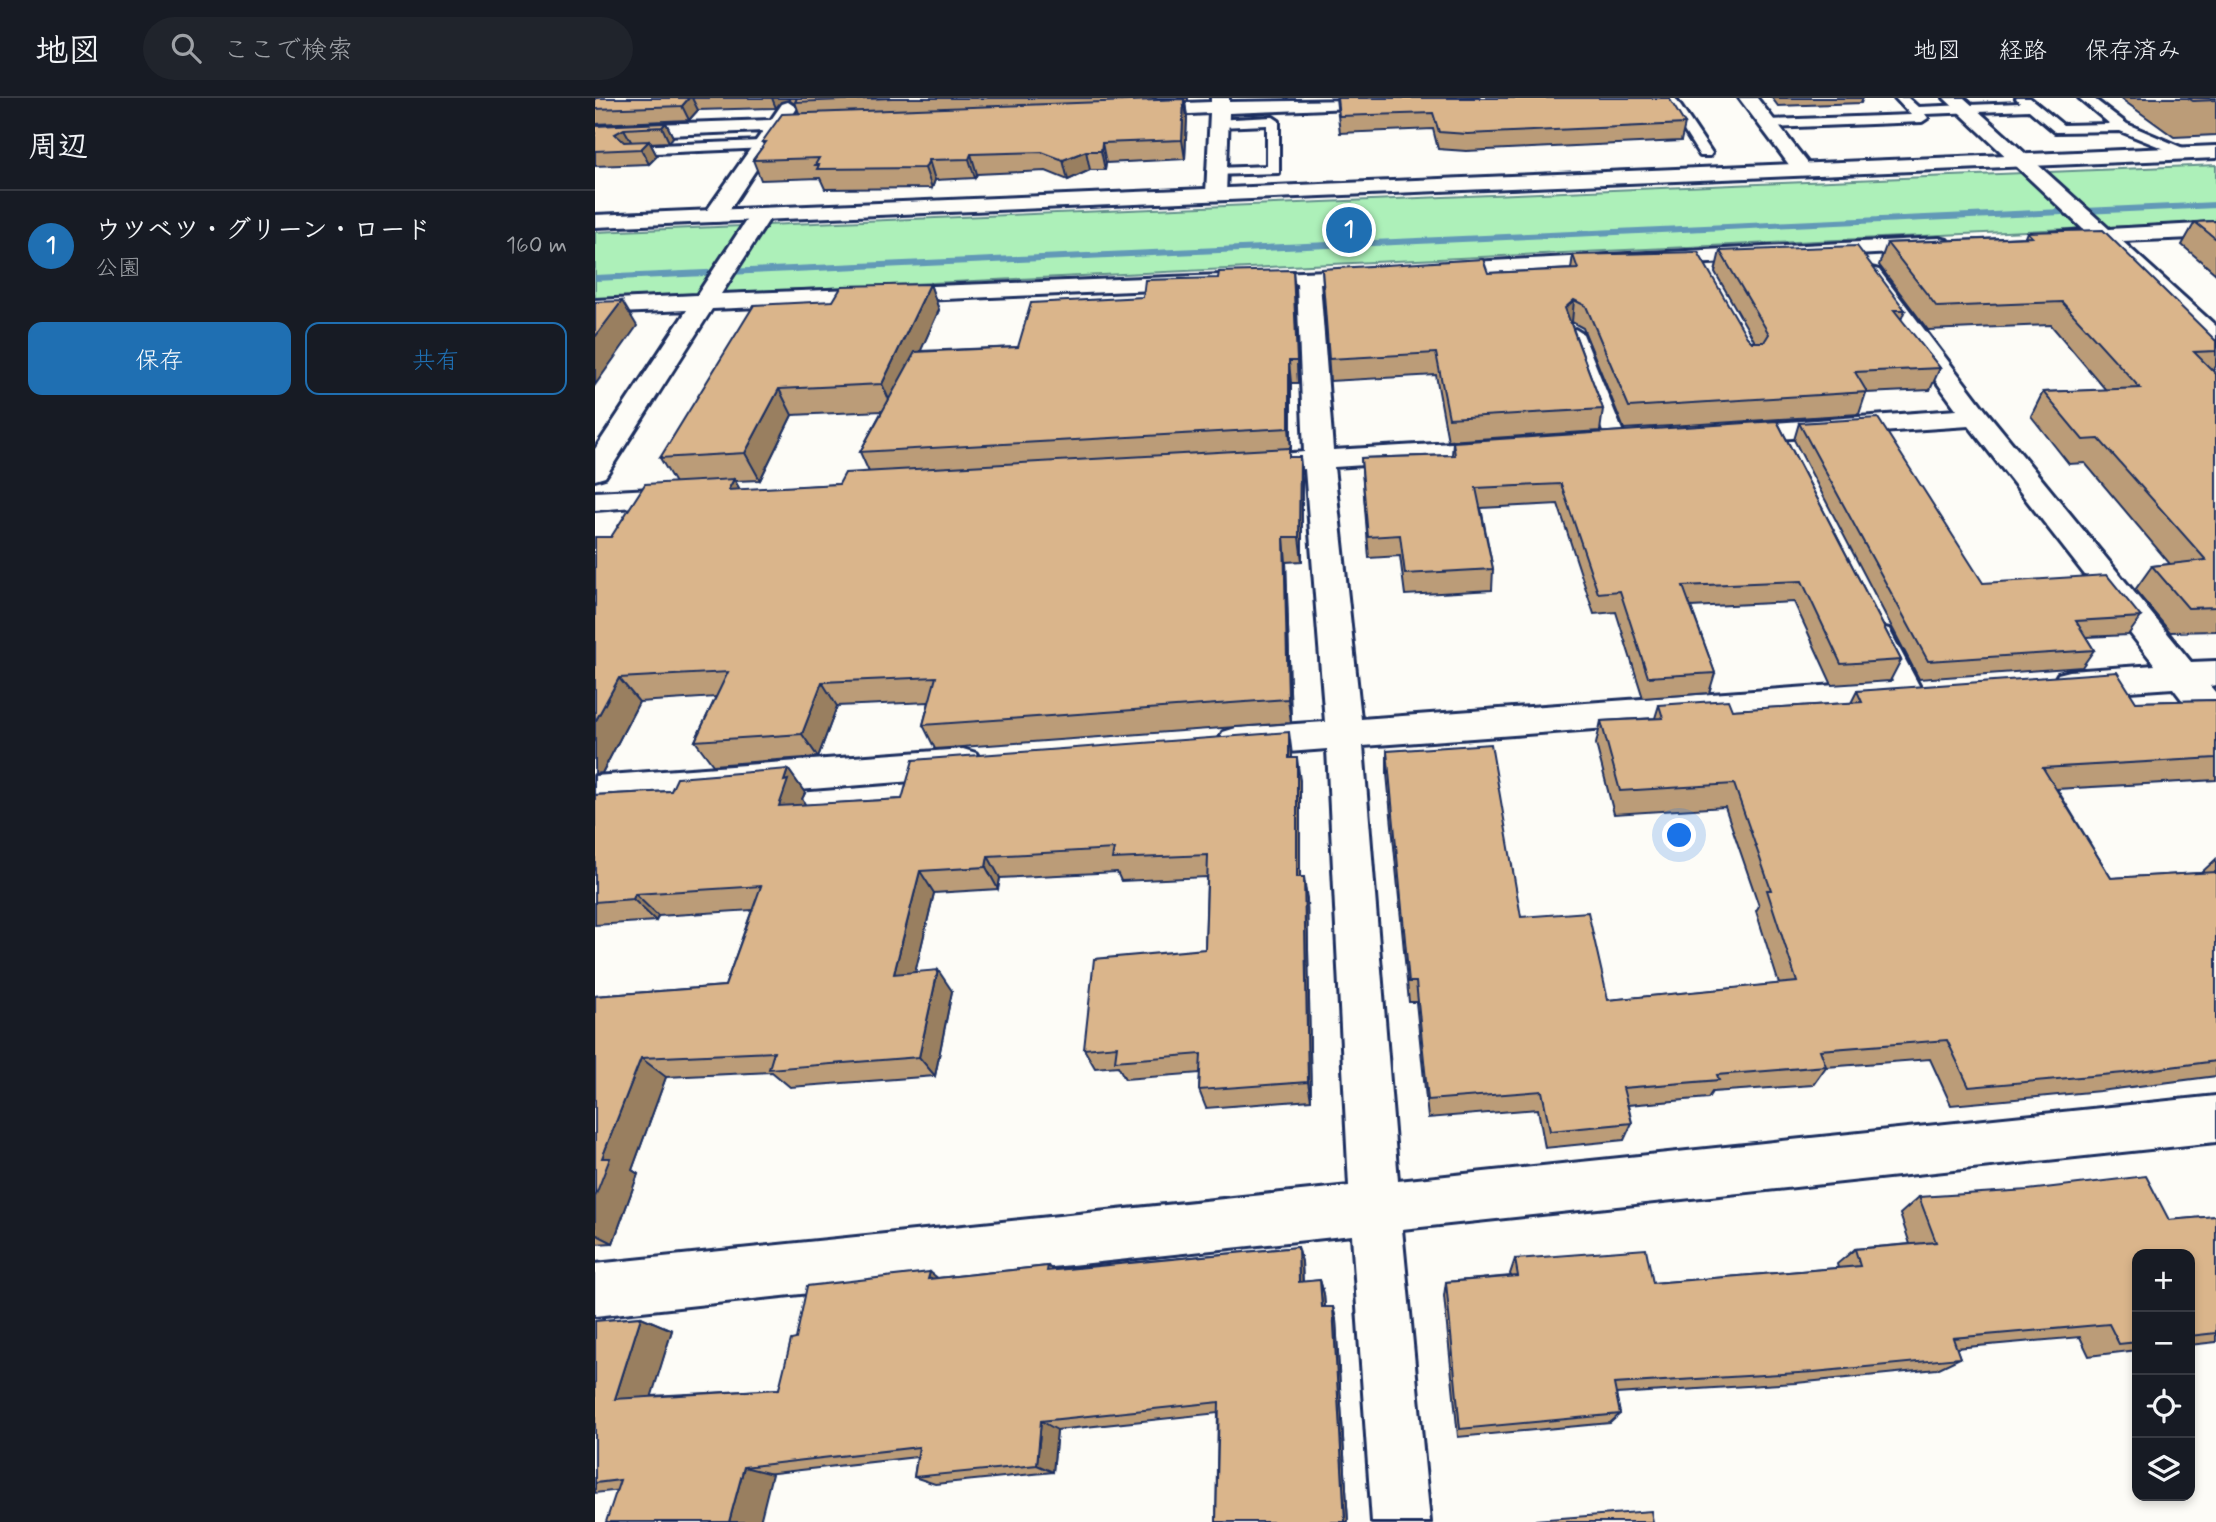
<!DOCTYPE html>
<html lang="ja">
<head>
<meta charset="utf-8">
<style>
	body { margin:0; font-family:Mynerve,"Klee One",sans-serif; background:#20242c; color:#f1f3f6 }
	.controls { position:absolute; right:21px; bottom:21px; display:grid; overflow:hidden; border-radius:14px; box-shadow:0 4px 10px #0003 }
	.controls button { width:63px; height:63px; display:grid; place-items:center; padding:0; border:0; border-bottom:2px solid #363941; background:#171b24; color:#f1f3f6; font:35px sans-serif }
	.you { position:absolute; left:1085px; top:738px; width:24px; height:24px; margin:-18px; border:5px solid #fff; border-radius:50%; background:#1a73e8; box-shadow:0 0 0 10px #1a73e833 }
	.badge { display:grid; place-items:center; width:46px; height:46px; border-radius:50%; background:#1f6fb2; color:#fff; font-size:23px; font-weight:700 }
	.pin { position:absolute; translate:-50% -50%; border:4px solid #fff; box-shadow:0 2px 7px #0006 }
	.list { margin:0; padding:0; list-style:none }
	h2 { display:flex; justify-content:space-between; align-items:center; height:91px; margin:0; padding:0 28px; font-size:30px }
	h2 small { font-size:23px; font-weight:400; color:#9ea1a6 }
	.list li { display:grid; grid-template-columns:46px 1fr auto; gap:21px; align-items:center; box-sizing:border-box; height:112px; padding:0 28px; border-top:2px solid #363941 }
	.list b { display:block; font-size:26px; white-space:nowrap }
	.list p { margin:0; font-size:23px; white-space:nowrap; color:#9ea1a6 }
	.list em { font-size:23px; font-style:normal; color:#9ea1a6 }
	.actions { display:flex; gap:14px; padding:21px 28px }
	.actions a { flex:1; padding:16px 0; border:2px solid #1f6fb2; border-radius:14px; text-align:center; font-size:24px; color:#1f6fb2 }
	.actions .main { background:#1f6fb2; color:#fff }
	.icon { flex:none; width:38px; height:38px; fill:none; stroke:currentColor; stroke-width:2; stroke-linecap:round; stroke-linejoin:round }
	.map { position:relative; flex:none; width:1621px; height:1424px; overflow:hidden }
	header { display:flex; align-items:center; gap:42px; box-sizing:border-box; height:98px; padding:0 35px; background:#171b24; border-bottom:2px solid #363941 }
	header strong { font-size:33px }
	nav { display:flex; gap:38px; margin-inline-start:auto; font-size:24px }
	.search { width:490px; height:63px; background:#20242c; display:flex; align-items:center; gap:18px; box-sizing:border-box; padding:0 24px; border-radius:38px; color:#9ea1a6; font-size:26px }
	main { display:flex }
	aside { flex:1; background:#171b24 }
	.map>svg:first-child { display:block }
	.green { fill:#adf0b9; stroke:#64908c; stroke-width:2 }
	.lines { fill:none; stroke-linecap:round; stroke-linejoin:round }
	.stream { fill:#6299b7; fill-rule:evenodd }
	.lane-casing { stroke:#1b2f5e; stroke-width:6 }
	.street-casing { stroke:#1b2f5e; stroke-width:6 }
	.secondary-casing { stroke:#1b2f5e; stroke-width:6 }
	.lane { fill:#fdfcf7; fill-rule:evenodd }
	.street { fill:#fdfcf7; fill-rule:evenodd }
	.secondary { fill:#fdfcf7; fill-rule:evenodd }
	.wall { fill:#bb9c78; stroke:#1b2f5e; stroke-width:2; fill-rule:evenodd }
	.shaded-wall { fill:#997f61; stroke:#1b2f5e; stroke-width:2 }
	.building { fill:#dab58b; stroke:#1b2f5e; stroke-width:2 }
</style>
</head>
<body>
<header>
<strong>地図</strong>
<div class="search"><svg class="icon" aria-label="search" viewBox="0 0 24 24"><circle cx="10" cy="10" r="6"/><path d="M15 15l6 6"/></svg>ここで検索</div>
<nav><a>地図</a><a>経路</a><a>保存済み</a></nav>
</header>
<main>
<aside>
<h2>周辺<small></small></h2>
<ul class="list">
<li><span class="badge">1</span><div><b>ウツベツ・グリーン・ロード</b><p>公園</p></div><em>160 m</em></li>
</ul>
<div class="actions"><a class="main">保存</a><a>共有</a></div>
</aside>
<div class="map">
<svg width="1621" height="1424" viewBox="0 0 1621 1424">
	<rect width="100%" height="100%" fill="#fdfcf7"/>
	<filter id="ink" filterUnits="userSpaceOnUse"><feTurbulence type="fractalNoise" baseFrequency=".0143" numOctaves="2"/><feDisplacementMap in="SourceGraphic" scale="14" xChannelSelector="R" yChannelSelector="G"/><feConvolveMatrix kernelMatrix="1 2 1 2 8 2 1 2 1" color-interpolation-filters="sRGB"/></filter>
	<g filter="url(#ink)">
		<!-- green -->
		<path class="green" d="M1621,67v57l-1621,77v-67z"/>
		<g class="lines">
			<!-- stream -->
			<path class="stream" d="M1621,104v6l-1621,73v-6z"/>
			<defs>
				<g id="lane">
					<path d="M1068,0h12l37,55 -2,3h-10z"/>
					<path d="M1300,0h13l10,9 102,-4 -4,-5h14l33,27 47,-1 -31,-26h14l34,26 70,30 -12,3 -65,-26 -65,1 -26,-22 -104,4 3,4 -6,4 -154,6 -6,-4 6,-4 143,-5z"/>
					<path d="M678,19l6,4v52l-67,2v-6l5,-1 50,-2v-41l-48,2 -5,-1v-6z"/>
					<path d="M167,43l5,1v6l-135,6 -7,-4 7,-4z"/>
					<path d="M980,231l8,5 43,106 -3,4 -7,2 -10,-6 -39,-106z"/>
					<path d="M1286,529l8,2 3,6 31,58 -4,6 -8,3 -8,-3 -4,-6 -29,-58 3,-6z"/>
				</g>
				<g id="street">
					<path d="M616,0h18v4l249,-4 -9,5 -240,10 -3,81 -10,6 -10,-6 4,-81 -78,4 -9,-6 9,-6 79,-3z"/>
					<path d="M1144,0h18l53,68 3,4 -3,4h-14z"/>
					<path d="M1349,0h20l145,131 107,-6v14l-94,4 94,85v20l-9,-2 -109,-101h-48l-3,-5 3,-5 34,-3z"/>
					<path d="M193,4l9,6 -7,11 37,-2 9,6 -9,6 -45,1 -60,91 -8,1 -11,-6 60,-85 -168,7v-12l176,-6 11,-16z"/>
					<path d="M166,111l11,6 -51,79 660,-25 4,5 -4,5 -8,2 -53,2 13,167 170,-10 10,2 4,6 -4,6 -10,2 -169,11 27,252 544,-39 12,4 6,9 -6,9 -12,4 -542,40 35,435 818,-85v46l-814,87 28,293h-58l-20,-287 -757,81v-52l754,-78 -22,-437 -91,7 -13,-4 -5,-10 5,-10 13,-4 89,-6 -20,-253 -56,4 -10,-3 -4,-6 4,-6 65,-6 -7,-168 -585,25 -103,162 -4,6 -10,3v-31l92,-139 -92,4v-14l102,-5 56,-85z"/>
					<path d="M1344,140l8,2 3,5 -3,5 -514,28 -8,-2 -4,-5 4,-5 8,-2z"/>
					<path d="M1276,170l8,2 107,141 205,251 25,-1v24l-6,1 6,7v38l-13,-4 -30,-39 -103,7 -12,-3 -5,-9 5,-9 12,-3 85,-6 -186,-239 -238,16 -10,-2 -4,-6 4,-6 10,-2 226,-16 -98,-135 4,-5z"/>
					<path d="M94,389l10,3 5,6 -5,6 -104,8v-18z"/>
					<path d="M368,651l13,4 6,10 -6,10 -13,4 -368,29v-30z"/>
				</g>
				<path id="secondary" d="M1621,48v12l-1621,69v-12z"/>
			</defs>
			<!-- lane casing -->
			<use href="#lane" class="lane-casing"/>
			<!-- street casing -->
			<use href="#street" class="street-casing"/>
			<!-- secondary casing -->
			<use href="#secondary" class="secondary-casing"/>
			<!-- lane -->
			<use href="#lane" class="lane"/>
			<!-- street -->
			<use href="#street" class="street"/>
			<!-- secondary -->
			<use href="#secondary" class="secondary"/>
		</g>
		<!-- wall -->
		<g class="wall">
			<path d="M0,0h593v3h-3l2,16 -2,42 -79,4 -1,7h-15l-22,10 -22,-9 -69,3 -2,4 -40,2 -3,8 -107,1 -5,-11 -59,2 -8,-20 11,-15 -2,-3 37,-29 -3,-8 -7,-5 -8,2 -5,6 -78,2 -9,10 -94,4z"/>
			<path d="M741,0l349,26 -4,17 -215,10 -28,-2 -5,-20 -93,4z"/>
			<path d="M1177,0h91l-2,5 -83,3z"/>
			<path d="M1525,0h96v37l-42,2z"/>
			<path d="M71,25l7,14 -4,5 -19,1 7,13 -8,8 -54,2v-40z"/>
			<path d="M1621,123v53l-34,-29 13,-23z"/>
			<path d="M1432,134l189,109v25l-3,5 3,3v257l-46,1 -35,-42 17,-24 18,-2 -85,-101 -16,1 -38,-48 12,-24 63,-2 -55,-65 -123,5 -49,-65 8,-22 138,-6z"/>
			<path d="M1125,153l185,59 -4,10 39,48 -10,22 -64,3 -7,21 -235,15 -41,-101 -11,-6 -1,1 32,86 -3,22 -152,10 -12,-66 -106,6 -8,-112 166,4 83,-4 2,-14 174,82 5,5h3l-40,-70z"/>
			<path d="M335,186l9,26 -19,41 98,-4 277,-56 3,92h-7v67h-2v7h11l2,24v80l-16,1 5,161 -356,26 -12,-24 6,-23 -92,4 -19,51 -105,8 -18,-24 21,-44 -77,5 -37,71 9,-236 64,-54 -15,-25 173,-157zM287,313l-22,41 9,20 -30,12 -99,6 -5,-9 25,-1 32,-65z"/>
			<path d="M1182,323l124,239 -11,21 -58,4 -38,-83 -103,5 24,66 -6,20 -66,5 -27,-86 -22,2 -36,-110 -77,4 12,61 -1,21 -87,5 -5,-39 -31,2 -8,-100 91,-3 1,-13z"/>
			<path d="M1204,325l184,160 158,34 -13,18 -42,2 8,13 -12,17 -163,12 -125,-239z"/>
			<path d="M1262,593l279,11 80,-2v80l-159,9 54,89 90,-5 15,-14v217l-116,15 -149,14 -21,-46 -104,8 -13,18 -101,7 -4,6 -80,7 4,18 -8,17 -79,8 -7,-39 -110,9 -12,-116h-7l-22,-228v-23l134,166 87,83 171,-16 -23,-73 3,-5 -34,-99 -111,7 -18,-70 5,-23 54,-3 4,-13 73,5 119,-7z"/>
			<path d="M697,660l8,23v96l7,22 4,201 -105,8 -7,-18 1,-17 -75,6 -7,-13 -23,2 -11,-19 121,-100 2,-72 -86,4 -4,-9 -117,6 -2,11 -64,4 -19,79 37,19 -17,85 -145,11 -18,-15 -106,5 -34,93 6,4 -25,69 -18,1v-248l130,-10 27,-76 -94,6 -2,5 -61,4v-130l76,-4 117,-22 17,24 -3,6 3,6 97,-6z"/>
			<path d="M1324,1099l250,23 47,-4v126l-26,3v-91h-53v96l-48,6 -9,-19 -124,11 4,10 -23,11 -141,14 -180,11 4,20 -10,9 -152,14 -14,-141 2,-14 65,-6 -1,-2 5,-15 138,24 185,-15 -1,-4 18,-15 55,-5 -10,-30z"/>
			<path d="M703,1149l4,15 1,20 17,-2 4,14 1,13h8l3,13 12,202h-132l2,-109 -161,17 -4,42 -118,12 -21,-7 3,-20 -322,36v-172l46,-4 31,13 -21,66 128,-7 17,-50 142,-61 110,-12 4,4z"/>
		</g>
		<!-- shaded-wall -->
		<g class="shaded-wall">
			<path d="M94,0h3l6,12 -9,10 -7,-14z"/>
			<path d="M177,0h17v2l-8,2 -5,6z"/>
			<path d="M589,1l3,18 -2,42 -3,-19z"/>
			<path d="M71,25l7,14 -4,5 -7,-15z"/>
			<path d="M29,31l8,14 -9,6 -8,-15z"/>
			<path d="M54,43l8,15 -8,8 -8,-15z"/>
			<path d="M507,45l4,20 -1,7 -4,-19z"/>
			<path d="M491,53l4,19 -22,10 -5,-20z"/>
			<path d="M376,56l6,20 -2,4 -6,-19z"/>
			<path d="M334,62l6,20 -3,8 -7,-20z"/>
			<path d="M698,172l2,21 3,92 -1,-22z"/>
			<path d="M335,186l9,26 -45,101 -12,-27z"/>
			<path d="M979,202l-2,22 -9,8 2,-22z"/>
			<path d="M27,203l15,25 -42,59v-48z"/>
			<path d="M694,263l2,22v67l-2,-22z"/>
			<path d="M184,291l13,26 -32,65 -15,-27z"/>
			<path d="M705,359l2,24v80l-3,-24z"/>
			<path d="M139,381l14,25 -20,-14z"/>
			<path d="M689,439l2,25 5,161 -3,-24z"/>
			<path d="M24,580l20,24 -37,71 -7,1v-52z"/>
			<path d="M227,584l15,24 -19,51 -16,-23z"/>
			<path d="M694,634l3,23v26l-3,-23z"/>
			<path d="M702,660l3,23v118l-3,-22z"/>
			<path d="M193,671l17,24 -3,6 3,5 -9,25 -17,-23 5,-25z"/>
			<path d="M393,758l12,22 -2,11 -12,-22z"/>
			<path d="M325,773l14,22 -24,101 -16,-20z"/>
			<path d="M709,779l3,22 4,201 -3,-18z"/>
			<path d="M40,796l23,22 -2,5 -23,-22z"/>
			<path d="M343,872l14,21 -17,85 -16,-19z"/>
			<path d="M46,960l25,19 -34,93 6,4 -25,69 -18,-9v-37l7,-39z"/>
			<path d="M703,1149l4,15 1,34 -4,-14z"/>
			<path d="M335,1174l18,14 -20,-7z"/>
			<path d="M725,1182l4,14 2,26 -4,-13z"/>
			<path d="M738,1209l3,13 12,202h-3z"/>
			<path d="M46,1219l31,13 -24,78 -33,-9z"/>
			<path d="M446,1323l16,9 -4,42 -16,-7z"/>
			<path d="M149,1369l28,7 -12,48h-31z"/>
		</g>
		<!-- building -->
		<g class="building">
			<path d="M0,0h94l-7,8 -87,3z"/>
			<path d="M202,0h95l-97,4z"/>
			<path d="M742,0h332l16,26 -218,10 -28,-2 -6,-19 -94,3z"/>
			<path d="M1593,0h28v2l-23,1z"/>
			<path d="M589,1l-2,41 -80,3 -1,8h-15l-23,9 -21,-8 -71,2 -2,5 -40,1 -4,8 -108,1 2,-4h-4l4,-7 -66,2 13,-18h-4l20,-28z"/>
			<path d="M71,25l-4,4 -38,2 -9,5 9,8 25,-1 -8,8 -46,2v-25z"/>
			<path d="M1621,123v18l-21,-17z"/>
			<path d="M1508,132l113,111v10l-22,1 22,22v233l-28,1 -36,-42 54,-6 -107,-121 -16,1 -40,-48 97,-4 -78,-86 -125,5 -50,-64 145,-6 -5,-5z"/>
			<path d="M1262,148l48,64h-11l46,58 -85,4 12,20 -238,15 -43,-101 -12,-6 -9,8 38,101 -154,9 -13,-65 -107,6 -7,-90 161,-10 5,14 90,-4 -5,-14 125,-3 49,85 5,5h12l5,-8 -49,-83z"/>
			<path d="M698,172l4,91h-8v67l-429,24 55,-100 103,-5 13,-44 112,-6 2,-17 73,-2 1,-6z"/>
			<path d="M335,186l-48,100 -103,5 -34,64 -85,5 94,-153 79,-4 9,-15z"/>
			<path d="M27,203l-27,36v-35z"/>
			<path d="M1283,320l105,165 124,-8 34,42 -65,4 18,29 -166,11 -129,-238z"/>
			<path d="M1182,323l124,239 -60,4 -39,-83 -119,5 32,87 -67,4 -28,-86 -22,2 -37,-109 -85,4 17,81 -88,5 -5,-39 -32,2 -7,-79 94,-3 -2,-13z"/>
			<path d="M694,350v9h11l-1,80h-15l4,162 -365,26 13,-48 -114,5 -20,52 -107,7 33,-69 -109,6 -24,44v-185h16l34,-53 89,-5 -6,11 111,-6 6,-11z"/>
			<path d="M1522,574l19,30 80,-2v58l-173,10 68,110 105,-6v189l-92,12 -155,14 -22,-47 -127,10 6,16 -109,9 2,5 -96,8 9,35 -82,8 -8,-40 -114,9 -12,-118h-7l-22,-231 104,-7 30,173 67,-5 20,88 189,-18 -30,-92h4l-37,-106 -114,7 -19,-70 62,-3 -4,-13 69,-5 4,10 130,-8 -5,-11z"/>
			<path d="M694,634v26h8v119h7l4,205 -109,8 2,-36 -86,7 2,-15 -33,3 10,-90 111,-10 3,-94 -96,4 2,-10 -126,7 -2,11 -66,4 -26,103 44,-4 -19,87 -150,12 5,-17 -133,6 -39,100h8l-15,39v-201l130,-10 36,-100 -126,8 -2,5 -38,3v-107l76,-4 6,-13 111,-9 -4,12 4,-1 -9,26 123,-7 11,-39z"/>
			<path d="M1551,1078l23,44 47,-4v117l-26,3v-82h-53v88l-18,2 -10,-20 -156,14 7,20 -146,14 -200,12 6,30 -160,15 -14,-147 72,-6 -3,-17 131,-10 7,34 207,-17 -5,-17 81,-7 -17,-45 109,-7z"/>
			<path d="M703,1149l1,35 21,-2 2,27h11l12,215h-129l3,-120 -178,19 -4,44 -123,12 5,-30 -175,20 -15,55h-123l14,-42 -25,3v-162l46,-4 -26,82 164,-10 12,-49 5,-1 11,-53 123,-14 -2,7 120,-13 -1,5z"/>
			<path d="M1056,1413l2,11h-117v-2z"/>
		</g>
	</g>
</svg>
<div class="controls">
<button>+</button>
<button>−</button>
<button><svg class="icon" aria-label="locate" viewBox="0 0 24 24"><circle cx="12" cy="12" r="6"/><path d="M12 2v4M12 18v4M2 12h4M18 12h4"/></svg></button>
<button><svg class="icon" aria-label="layers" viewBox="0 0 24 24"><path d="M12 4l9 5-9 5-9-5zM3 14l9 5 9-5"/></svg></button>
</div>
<div class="you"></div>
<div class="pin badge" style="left:754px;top:132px">1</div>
</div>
</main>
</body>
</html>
